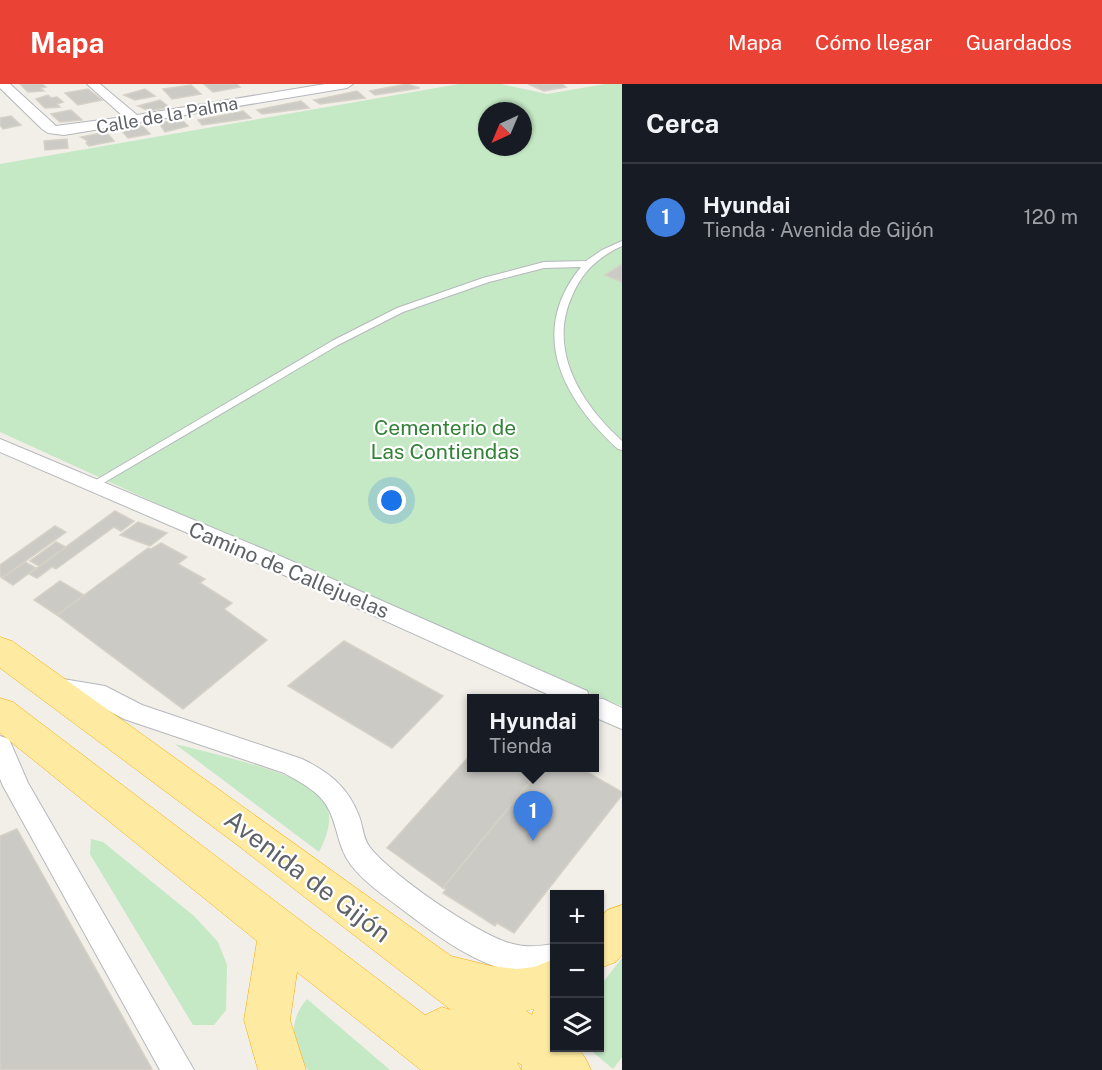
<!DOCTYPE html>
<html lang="es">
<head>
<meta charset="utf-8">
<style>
	body { margin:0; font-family:"Public Sans",sans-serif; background:#20242c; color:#f1f3f6 }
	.controls { position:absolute; right:18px; bottom:18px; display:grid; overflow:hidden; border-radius:0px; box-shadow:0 2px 4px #0004 }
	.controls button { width:54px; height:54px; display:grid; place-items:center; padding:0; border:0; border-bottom:2px solid #363941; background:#171b24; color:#f1f3f6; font:30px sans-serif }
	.compass { position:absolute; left:478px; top:18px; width:54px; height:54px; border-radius:50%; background:#171b24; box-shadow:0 2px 4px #0004; rotate:224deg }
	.you { position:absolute; left:392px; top:417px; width:21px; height:21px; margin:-15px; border:4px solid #fff; border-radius:50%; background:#1a73e8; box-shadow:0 0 0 9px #1a73e833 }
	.badge { display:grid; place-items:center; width:39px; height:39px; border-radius:50%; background:#ea4335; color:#fff; font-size:20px; font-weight:700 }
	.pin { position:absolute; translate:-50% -50px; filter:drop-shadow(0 2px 3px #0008) }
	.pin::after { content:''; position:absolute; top:32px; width:21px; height:18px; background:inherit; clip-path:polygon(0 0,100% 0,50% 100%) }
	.popup { position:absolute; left:467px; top:610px; width:132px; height:78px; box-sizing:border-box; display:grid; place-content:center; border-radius:0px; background:#171b24; filter:drop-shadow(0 2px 4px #0005); font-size:20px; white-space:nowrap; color:#9ea1a6 }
	.popup b { font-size:22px; color:#f1f3f6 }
	.popup::after { content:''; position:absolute; left:50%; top:100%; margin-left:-12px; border:12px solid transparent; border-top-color:#171b24 }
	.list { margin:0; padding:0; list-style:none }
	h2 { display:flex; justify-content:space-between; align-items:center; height:78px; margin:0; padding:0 24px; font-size:26px }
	h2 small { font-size:20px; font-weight:400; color:#9ea1a6 }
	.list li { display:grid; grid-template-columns:39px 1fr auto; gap:18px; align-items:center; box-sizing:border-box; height:108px; padding:0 24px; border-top:2px solid #363941 }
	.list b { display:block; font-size:22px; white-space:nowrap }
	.list p { margin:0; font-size:20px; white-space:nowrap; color:#9ea1a6 }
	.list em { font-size:20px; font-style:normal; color:#9ea1a6 }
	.icon { flex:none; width:33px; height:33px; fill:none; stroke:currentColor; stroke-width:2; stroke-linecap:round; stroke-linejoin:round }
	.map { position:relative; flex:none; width:622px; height:986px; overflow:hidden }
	header { display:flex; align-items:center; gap:36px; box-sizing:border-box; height:84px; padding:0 30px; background:#ea4335; color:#fff }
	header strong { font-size:28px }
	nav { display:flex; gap:33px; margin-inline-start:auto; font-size:21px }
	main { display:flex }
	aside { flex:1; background:#171b24 }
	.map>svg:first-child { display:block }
	.green { fill:#c5e8c5; fill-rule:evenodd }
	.building { fill:#cccac5; stroke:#d6d1c6; stroke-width:1.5 }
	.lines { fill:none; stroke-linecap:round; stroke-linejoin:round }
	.service-casing { stroke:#b5b8bc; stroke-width:2 }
	.minor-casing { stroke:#b5b8bc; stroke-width:2 }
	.trunk-casing { stroke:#f9ab00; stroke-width:1 }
	.service { fill:#fff; fill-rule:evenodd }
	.minor { fill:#fff; fill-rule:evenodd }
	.trunk { fill:#feeaa1; fill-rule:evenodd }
	.labels { text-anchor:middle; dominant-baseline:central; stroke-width:4.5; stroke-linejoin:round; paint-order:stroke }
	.far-street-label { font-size:18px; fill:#5f6368; stroke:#fff }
	.park-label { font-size:21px; fill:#348238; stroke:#fff }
	.street-label { font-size:21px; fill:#5f6368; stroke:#fff }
	.near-street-label { font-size:26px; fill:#5f6368; stroke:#fff }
</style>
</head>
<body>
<header>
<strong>Mapa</strong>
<nav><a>Mapa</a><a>Cómo llegar</a><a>Guardados</a></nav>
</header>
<main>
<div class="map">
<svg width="622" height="986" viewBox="0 0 622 986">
	<rect width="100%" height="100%" fill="#f1efe8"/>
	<!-- green -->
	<g class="green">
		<path d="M459,0h42l46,10 58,-10h17v622l-177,-71 -445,-203v-268zM487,27h36v36h-36z"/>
		<path d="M175,660c28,7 133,31 147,52 13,19 6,38 -3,56z"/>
		<path d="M91,755l12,3 91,74 24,26 9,23 -1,45 -12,15h-21l-103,-171z"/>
		<path d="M622,874v99l-9,12 -25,-21h12v-62z"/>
		<path d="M307,915l83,71h-82c-16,-24 -21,-48 -1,-71z"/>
	</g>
	<!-- building -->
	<g class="building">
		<path d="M20,0h22l4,3 -6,1 4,3 -16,1z"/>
		<path d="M204,0h32l4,3 -27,5z"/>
		<path d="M407,0l13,4 -45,7 -5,-4z"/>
		<path d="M528,0h34l4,3 -22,4z"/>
		<path d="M191,1l10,9 -29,5 -9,-10z"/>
		<path d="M88,5l14,11 -24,5 -13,-12z"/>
		<path d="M145,5l10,7 -20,4 -11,-5z"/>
		<path d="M357,7l8,7 -45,6 -6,-4z"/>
		<path d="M48,11l3,3 6,-1 6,5 -6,2 3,3 -15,1 -9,-9z"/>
		<path d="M160,16l9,7 -20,4 -11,-5z"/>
		<path d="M301,17l8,7 -47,6 -5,-4z"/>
		<path d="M71,26l11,10 -22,2 -9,-8z"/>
		<path d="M243,27l8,7 -49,7 -4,-5z"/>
		<path d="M11,32l10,9 -18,4 -3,-4v-7z"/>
		<path d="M175,36l2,2 6,-1 5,5 -23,6 -6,-9z"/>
		<path d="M143,42l7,8 -22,4 -7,-8z"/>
		<path d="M106,48l8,9 -25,5 -3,-3 2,-2 -7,-4z"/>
		<path d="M67,55l1,9 -23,2 -1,-9z"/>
		<path d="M622,180v18l-17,-7z"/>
		<path d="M115,427l19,10 -13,10 -7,-4 -58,42 -4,-2 -15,11 -8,-4z"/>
		<path d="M138,438l29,11 -17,13 -30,-11z"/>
		<path d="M55,442l11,6 -64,46 -2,-2v-11z"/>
		<path d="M56,458l10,5 -27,19 -9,-5z"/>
		<path d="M161,459l26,14 -9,7 27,15 -5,4 32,20 -8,6 43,31 -84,69 -126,-94 91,-67 3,1z"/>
		<path d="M25,478l11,6 -23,17 -11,-7z"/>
		<path d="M60,497l24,14 -27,20 -23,-15z"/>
		<path d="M344,557l99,55 -51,52 -104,-62z"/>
		<path d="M472,669v15h69l-98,120 -56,-40z"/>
		<path d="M541,684h39l42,24v3l-108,138 -17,-10 -2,3 -17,-11 -35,-22 3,-4 -3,-1z"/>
		<path d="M17,745l135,240 -1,1h-151v-234z"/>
	</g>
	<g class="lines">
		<defs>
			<path id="service" d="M622,157v5c-24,11 -40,26 -50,50 -25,55 10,109 50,145v9l-4,-1c-55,-50 -91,-116 -37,-182l-37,1 -55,14 -86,30 -65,33 -243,143h-8l-1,-2 246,-145 65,-33 86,-30 61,-16 42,-1 16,-11z"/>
			<g id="minor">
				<path d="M0,0h10l46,42 68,-9 -37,-33h13l37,31 188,-31h28l-6,4 -283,47 -16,-2 -6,-4 -42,-41z"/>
				<path d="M0,355l280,117 307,135 3,7 13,1 19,9v21l-28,-12v-19h-38l-292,-132 -264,-114z"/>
				<path d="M51,593l54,9 37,19 160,54c27,13 46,28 57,57 4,10 4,22 10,30 19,27 112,91 144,98 14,4 27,2 41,0v28c-59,10 -110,-31 -155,-65 -17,-13 -35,-25 -48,-42 -13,-17 -13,-37 -22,-55 -8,-18 -29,-28 -45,-37l-160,-54 -33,-18 -49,-9 -3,-6 3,-6z"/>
				<path d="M0,652l9,3 19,44 166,287h-34l-157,-284 -3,-7z"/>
			</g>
			<g id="trunk">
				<path d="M0,553l12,4 439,315 40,10 26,3 17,-2 20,-8v89c25,0 27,-1 37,22h-69v-5l-5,-3 4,8h-100l-124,-98 -7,48 16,50h-48l-14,-50 13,-79 -257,-208v-35l13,4 412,313 17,-8 9,3 -215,-166 -236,-176zM534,925l-2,6 -6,-4z"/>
				<path d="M622,821v50l-6,7 -16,6v-50l7,-8z"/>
			</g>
		</defs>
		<!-- service casing -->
		<use href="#service" class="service-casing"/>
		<!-- minor casing -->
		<use href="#minor" class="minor-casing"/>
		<!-- trunk casing -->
		<use href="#trunk" class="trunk-casing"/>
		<!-- service -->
		<use href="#service" class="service"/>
		<!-- minor -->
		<use href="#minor" class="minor"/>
		<!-- trunk -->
		<use href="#trunk" class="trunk"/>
	</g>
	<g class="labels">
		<!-- far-street labels -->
		<g class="far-street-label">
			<text transform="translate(167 31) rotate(-10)">Calle de la Palma</text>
		</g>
		<!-- park labels -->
		<g class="park-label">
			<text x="445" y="343">Cementerio de<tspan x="445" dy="24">Las Contiendas</tspan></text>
		</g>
		<!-- street labels -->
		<g class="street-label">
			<text transform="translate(289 486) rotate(23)">Camino de Callejuelas</text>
		</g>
		<!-- near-street labels -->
		<g class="near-street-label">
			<text transform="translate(308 792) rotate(37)">Avenida de Gijón</text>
		</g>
	</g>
</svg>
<div class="controls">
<button>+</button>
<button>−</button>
<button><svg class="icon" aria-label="layers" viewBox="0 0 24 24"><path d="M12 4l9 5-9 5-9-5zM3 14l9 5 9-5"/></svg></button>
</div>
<svg class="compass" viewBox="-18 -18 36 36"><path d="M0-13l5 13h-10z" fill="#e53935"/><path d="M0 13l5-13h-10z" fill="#9ea1a6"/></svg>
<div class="you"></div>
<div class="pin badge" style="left:533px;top:757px;background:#3f7fe0">1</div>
<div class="popup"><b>Hyundai</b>Tienda</div>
</div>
<aside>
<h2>Cerca<small></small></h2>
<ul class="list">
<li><span class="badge" style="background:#3f7fe0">1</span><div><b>Hyundai</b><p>Tienda · Avenida de Gijón</p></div><em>120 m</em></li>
</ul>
</aside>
</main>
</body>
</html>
